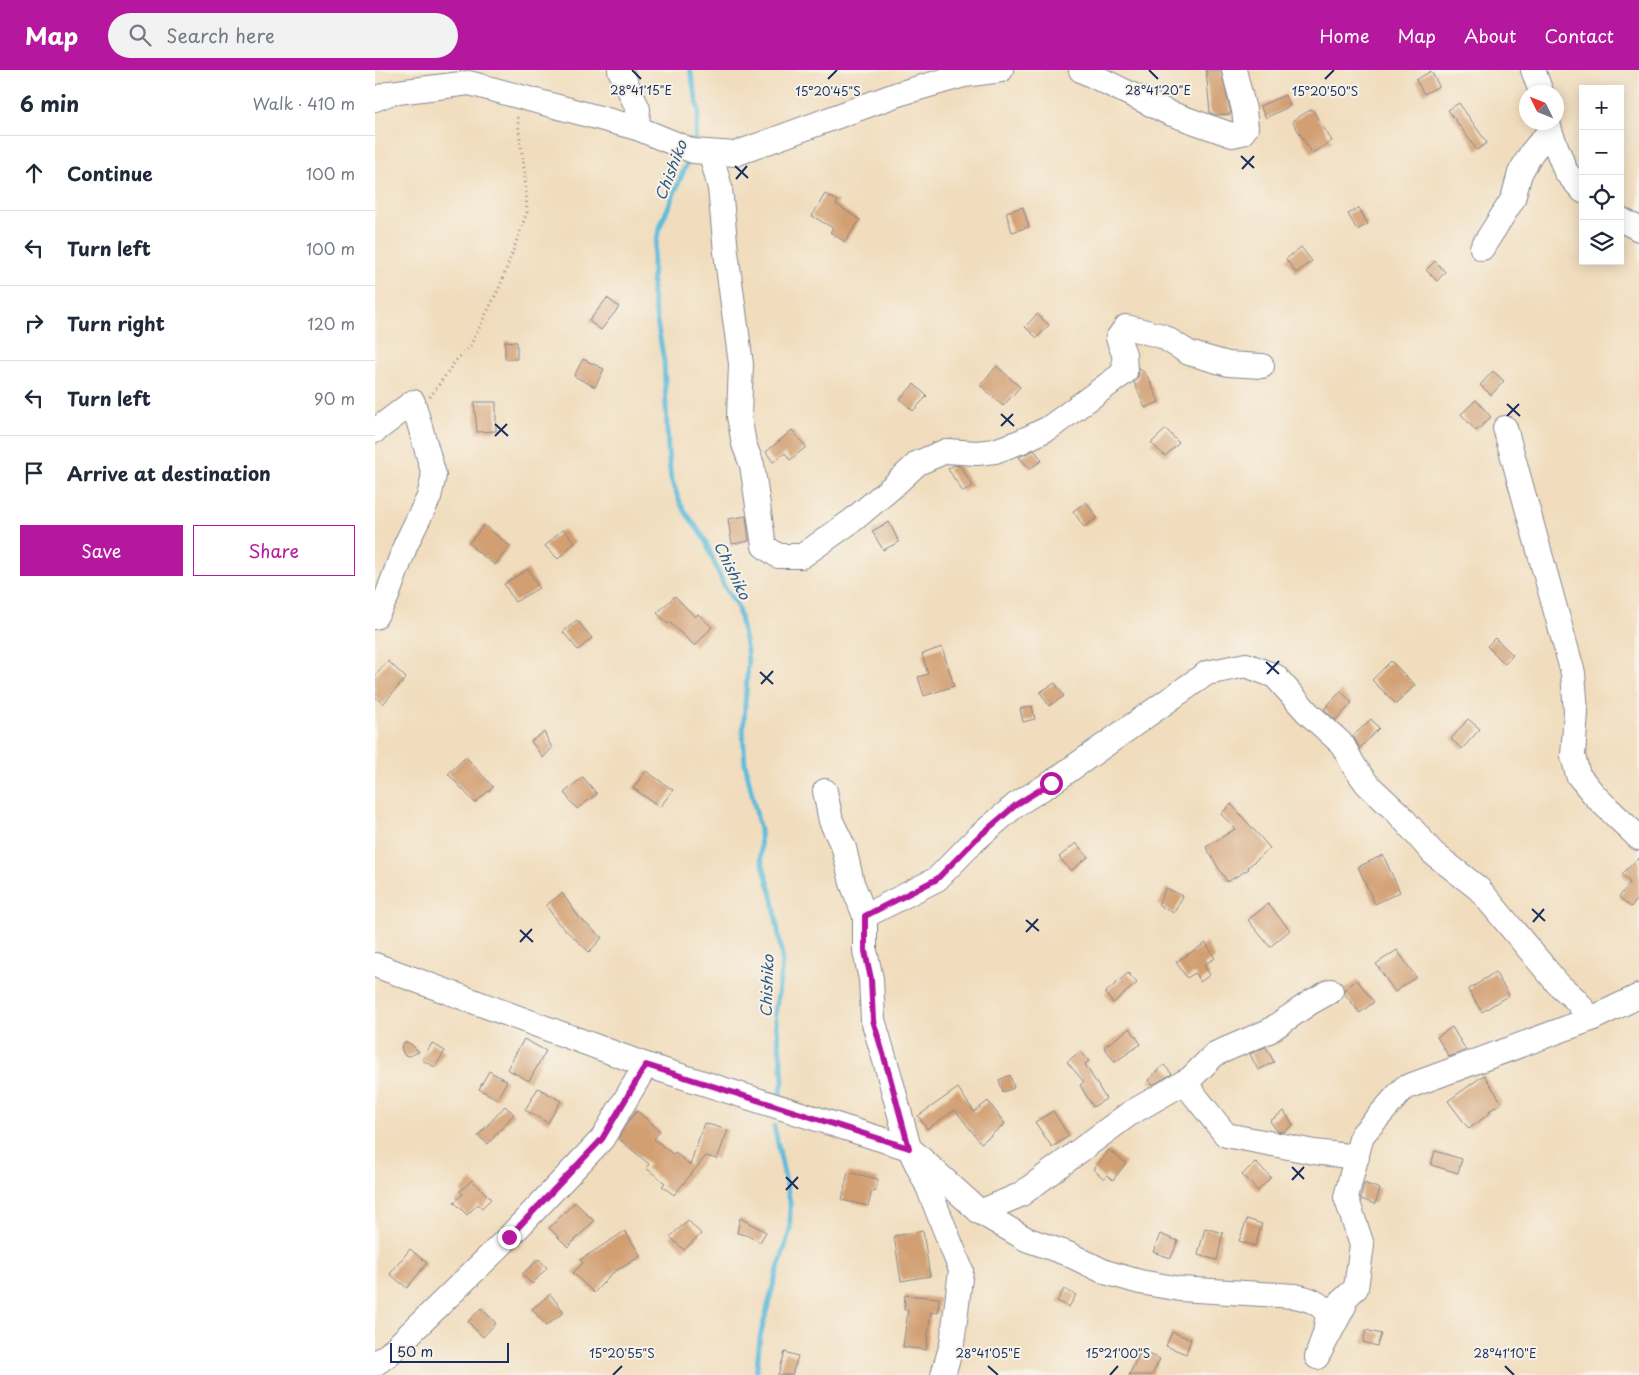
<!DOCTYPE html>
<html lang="en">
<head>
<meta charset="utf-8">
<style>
	body { margin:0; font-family:"Playpen Sans",sans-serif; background:#f2f2f3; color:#1f2937 }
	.controls { position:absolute; right:15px; top:15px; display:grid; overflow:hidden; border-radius:0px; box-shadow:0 2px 12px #0003 }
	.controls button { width:45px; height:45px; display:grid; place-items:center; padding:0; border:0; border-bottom:1px solid #e0e1e3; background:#fff; color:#1f2937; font:25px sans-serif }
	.compass { position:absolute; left:1144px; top:15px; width:45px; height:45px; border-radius:50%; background:#fff; box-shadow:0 2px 12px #0003; rotate:313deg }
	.scale { position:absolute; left:15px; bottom:12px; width:119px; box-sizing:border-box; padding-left:5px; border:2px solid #1b2f5e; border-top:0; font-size:14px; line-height:18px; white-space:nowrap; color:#1b2f5e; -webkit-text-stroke:4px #f7f3e8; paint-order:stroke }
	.stop { position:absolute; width:15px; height:15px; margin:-11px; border:4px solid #b5179e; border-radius:50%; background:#fff }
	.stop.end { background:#b5179e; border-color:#fff; box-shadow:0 1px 5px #0008 }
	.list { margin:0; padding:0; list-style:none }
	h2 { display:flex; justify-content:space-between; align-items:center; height:65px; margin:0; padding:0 20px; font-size:21px }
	h2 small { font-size:16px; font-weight:400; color:#747a83 }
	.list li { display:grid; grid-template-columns:32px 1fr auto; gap:15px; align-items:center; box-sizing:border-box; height:75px; padding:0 20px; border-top:1px solid #e0e1e3 }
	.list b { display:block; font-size:19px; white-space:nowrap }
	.list em { font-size:16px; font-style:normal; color:#747a83 }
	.actions { display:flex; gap:10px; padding:15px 20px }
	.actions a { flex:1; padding:11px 0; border:1px solid #b5179e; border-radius:0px; text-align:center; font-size:18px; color:#b5179e }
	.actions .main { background:#b5179e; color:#fff }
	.icon { flex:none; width:28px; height:28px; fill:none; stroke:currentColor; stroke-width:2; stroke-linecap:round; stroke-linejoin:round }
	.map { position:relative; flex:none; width:1264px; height:1305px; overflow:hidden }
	header { display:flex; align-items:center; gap:30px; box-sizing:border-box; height:70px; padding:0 25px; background:#b5179e; color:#fff }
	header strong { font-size:24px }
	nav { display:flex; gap:28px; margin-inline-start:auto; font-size:18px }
	.search { width:350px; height:45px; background:#f2f2f3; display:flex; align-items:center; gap:12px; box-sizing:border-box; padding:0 18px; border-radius:28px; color:#747a83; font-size:19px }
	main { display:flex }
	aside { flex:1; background:#fff }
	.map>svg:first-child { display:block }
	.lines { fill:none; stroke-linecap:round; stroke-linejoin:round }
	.stream { stroke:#5dbcdb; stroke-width:5 }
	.building { fill:#d29f72 }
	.minor-casing { stroke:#86868e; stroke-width:26 }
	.path { stroke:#86868e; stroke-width:3; stroke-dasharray:1 4; stroke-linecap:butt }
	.minor { stroke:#fff; stroke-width:24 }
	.route { stroke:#b5179e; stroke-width:6 }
	.ticks { fill:none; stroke:#1b2f5e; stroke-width:2 }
	.labels { text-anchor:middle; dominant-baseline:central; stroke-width:4; stroke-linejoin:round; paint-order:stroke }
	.water-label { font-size:15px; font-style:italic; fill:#2f5984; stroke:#f7f3e8 }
	.ticks-label { font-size:12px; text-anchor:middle; fill:#1b2f5e; stroke:#f7f3e8; stroke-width:4; stroke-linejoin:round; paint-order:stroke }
</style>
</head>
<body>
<header>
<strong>Map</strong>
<div class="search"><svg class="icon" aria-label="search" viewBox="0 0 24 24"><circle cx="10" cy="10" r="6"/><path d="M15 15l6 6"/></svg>Search here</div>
<nav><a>Home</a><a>Map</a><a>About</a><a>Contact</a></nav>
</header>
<main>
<aside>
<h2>6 min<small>Walk · 410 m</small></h2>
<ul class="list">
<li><svg class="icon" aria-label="ahead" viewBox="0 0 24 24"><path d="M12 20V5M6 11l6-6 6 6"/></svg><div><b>Continue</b></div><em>100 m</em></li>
<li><svg class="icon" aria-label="left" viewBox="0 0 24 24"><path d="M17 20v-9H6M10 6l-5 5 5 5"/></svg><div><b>Turn left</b></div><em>100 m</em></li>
<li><svg class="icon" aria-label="right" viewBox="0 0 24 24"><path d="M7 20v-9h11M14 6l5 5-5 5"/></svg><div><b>Turn right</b></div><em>120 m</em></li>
<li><svg class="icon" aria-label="left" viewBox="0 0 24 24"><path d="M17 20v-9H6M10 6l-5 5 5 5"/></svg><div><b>Turn left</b></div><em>90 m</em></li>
<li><svg class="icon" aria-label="arrive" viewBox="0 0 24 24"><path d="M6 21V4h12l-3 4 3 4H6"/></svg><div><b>Arrive at destination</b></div></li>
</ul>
<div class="actions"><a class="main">Save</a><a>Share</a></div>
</aside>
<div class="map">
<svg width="1264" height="1305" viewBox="0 0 1264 1305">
	<rect width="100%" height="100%" fill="#f7f3e8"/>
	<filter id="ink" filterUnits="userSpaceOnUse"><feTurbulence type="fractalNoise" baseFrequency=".02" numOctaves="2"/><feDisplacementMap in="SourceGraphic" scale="10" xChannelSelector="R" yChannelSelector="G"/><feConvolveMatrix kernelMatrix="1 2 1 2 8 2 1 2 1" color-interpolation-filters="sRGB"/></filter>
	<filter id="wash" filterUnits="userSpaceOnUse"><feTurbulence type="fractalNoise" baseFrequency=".0096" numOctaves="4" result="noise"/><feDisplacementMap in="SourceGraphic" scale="20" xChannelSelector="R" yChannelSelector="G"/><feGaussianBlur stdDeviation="1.12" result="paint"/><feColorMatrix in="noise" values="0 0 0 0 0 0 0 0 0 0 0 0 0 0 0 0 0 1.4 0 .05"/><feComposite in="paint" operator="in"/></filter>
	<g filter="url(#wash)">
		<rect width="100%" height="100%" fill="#f1ddbd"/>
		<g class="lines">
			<!-- stream -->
			<g class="stream">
				<path d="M315,0l9,42 -5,34"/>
				<path d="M315,86l-31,73 -6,30 -1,34 12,68 4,90 3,28 10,26 24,35 19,46 14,22 9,42 1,13 -5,70 2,30 15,67 1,28 12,41 9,58 -1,16 -6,41 7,54 1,13 -3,13"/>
				<path d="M381,1305l4,-38 14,-55 16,-52v-28l-16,-76"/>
			</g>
		</g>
		<g id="blocks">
			<!-- building -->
			<g class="building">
				<path d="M831,0h15l10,44 -14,1 -7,-2z"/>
				<path d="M1056,1l8,15 -15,8 -8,-14z"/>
				<path d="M910,25l5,11 -24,12 -6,-12z"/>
				<path d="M1084,33l28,40 -10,7 -29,-40z"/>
				<path d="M937,39l20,32 -20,12 -20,-32z"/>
				<path d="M450,124l13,7 -2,3 24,16 -15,22 -15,-10 3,-4 -21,-12z"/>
				<path d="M648,137l6,20 -17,5 -6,-20z"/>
				<path d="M984,138l9,16 -11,6 -9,-16z"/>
				<path d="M926,177l11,14 -16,12 -10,-14z"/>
				<path d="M1060,191l10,11 -8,9 -11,-11z"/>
				<path d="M232,228l12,9 -18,23 -12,-9z"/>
				<path d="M662,244l12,11 -12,13 -12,-11z"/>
				<path d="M130,271l12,1v17h-12z"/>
				<path d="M208,289l21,10 -9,18 -21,-11z"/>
				<path d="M622,296l23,21 -17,19 -23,-21z"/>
				<path d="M764,297l9,10 11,25 -14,6 -11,-26 4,-5z"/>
				<path d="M1118,301l11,10 -13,14 -11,-10z"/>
				<path d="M539,314l13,12 -14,15 -13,-12z"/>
				<path d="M1101,330l15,17 -15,14 -15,-17z"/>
				<path d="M99,332h22v29l-19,1z"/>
				<path d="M791,359l13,14 -14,13 -14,-13z"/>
				<path d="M417,360l14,17 -16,13 -5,-7 -12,9 -7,-10z"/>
				<path d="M659,380l8,10 -12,9 -11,-12z"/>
				<path d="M579,395l6,1 13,20 -10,6 -15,-23z"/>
				<path d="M711,432l11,16 -13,9 -11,-16z"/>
				<path d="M371,446l3,25 -17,3 -4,-25z"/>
				<path d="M514,452l10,20 -16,8 -11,-19z"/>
				<path d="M109,455l26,21 -15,19 -22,-17 1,-1 -5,-4z"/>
				<path d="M188,459l12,13 -17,17 -13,-13z"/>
				<path d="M153,499l11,19 -24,14 -11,-18z"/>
				<path d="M300,526l20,21 3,-3 14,13 -17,19 -26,-24 -1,2 -11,-11z"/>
				<path d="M202,550l15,18 -14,12 -15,-18z"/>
				<path d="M1120,568l18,17 -8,9 -18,-18z"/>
				<path d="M567,577l12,39 -30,10 -6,-19 10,-3 -6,-20z"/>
				<path d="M13,591l18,17 -23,26 -8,-7v-21z"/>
				<path d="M1016,591l24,24 -19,19 -24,-24z"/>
				<path d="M680,613l9,13 -15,10 -9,-14z"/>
				<path d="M966,621l11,12 -16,17 -12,-11z"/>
				<path d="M657,636l3,13 -12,3 -3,-13z"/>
				<path d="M996,649l8,9 -19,20 -7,-12z"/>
				<path d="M1093,649l12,10 -18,20 -11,-10z"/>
				<path d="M169,662l8,16 -9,10 -12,-17z"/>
				<path d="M91,687l27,30 -18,16 -27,-29z"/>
				<path d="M271,701l27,19 -13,17 -27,-19z"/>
				<path d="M208,707l14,17 -20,15 -13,-16z"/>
				<path d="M856,734l39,44 -22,19 1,2 -22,13 -21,-35 29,-18 -14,-15z"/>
				<path d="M701,773l12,14 -17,14 -12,-14z"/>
				<path d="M1008,785l17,37 -25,12 -17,-37z"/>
				<path d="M1264,788v39l-8,10 -12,-10 11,-14 -8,-9z"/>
				<path d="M791,818l17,8 -9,17 -16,-8z"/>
				<path d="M187,823l16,23 24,22 -13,14 -31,-29 -12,-18z"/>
				<path d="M893,834l22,26 -20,17 -22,-27z"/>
				<path d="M831,873l9,15 -11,7 6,10 -10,7 -5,-9 -8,5 -11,-16z"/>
				<path d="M1022,880l19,27 -21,15 -19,-28z"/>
				<path d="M1120,902l14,23 -27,17 -14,-22z"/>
				<path d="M753,903l9,10 -24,20 -8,-10z"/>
				<path d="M982,910l17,22 -14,11 -16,-20v-3z"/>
				<path d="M1077,957l14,23 -17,7 -12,-20z"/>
				<path d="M755,958l11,16 -26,18 -11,-15z"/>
				<path d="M149,969l22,12 -17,30 -22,-12z"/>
				<path d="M31,972l5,2 8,8 -10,4 -5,-1 -3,-7 1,-4z"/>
				<path d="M57,973l13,8 -10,16 -13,-7z"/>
				<path d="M891,977l8,15 -16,8 -8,-16z"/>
				<path d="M705,981l9,10 -4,3 21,35 -13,8 -13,-22 4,-3 -17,-20z"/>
				<path d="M789,995l8,9 -20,11 -4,-5z"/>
				<path d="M114,1001l18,10 -10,18 -18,-10z"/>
				<path d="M635,1005l4,13 -11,4 -4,-12z"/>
				<path d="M1109,1005l18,28 -13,8 1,2 -21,16 -21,-28z"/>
				<path d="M163,1018l23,13 -13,22 -23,-13z"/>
				<path d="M583,1018l16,24 14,-11 17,23 -24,19 -26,-33 -28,19 -9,-13z"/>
				<path d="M130,1036l9,8 -26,30 -10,-8z"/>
				<path d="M262,1041l23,20 -6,8 19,15 2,-2 15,13 14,-42 24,7 -11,29 -11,-3 -32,39 -12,-9 3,-3 -19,-15 3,-4 -31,-26 11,-18z"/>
				<path d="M678,1041l16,25 -17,11 -17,-25z"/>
				<path d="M909,1041l9,14 -10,7 -6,-1 -7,-10z"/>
				<path d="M734,1080l17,13 -13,17 -6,-5 -3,4 -11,-10z"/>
				<path d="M1060,1081l27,8 -4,14 -27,-8z"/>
				<path d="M880,1092l16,15 -13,14 -16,-16z"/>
				<path d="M473,1102l30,7 -3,13 -3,-1 -4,15 -26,-6z"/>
				<path d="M97,1110l19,19 -9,9 -4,-4 -11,11 -13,-13 9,-8 -3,-3z"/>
				<path d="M989,1113l16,6 -5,15 -14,-5z"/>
				<path d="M200,1132l19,19 -26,26 -19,-19z"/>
				<path d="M365,1148l26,14 -6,10 -14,-7 -9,-2z"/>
				<path d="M872,1149l15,5 -7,22 -16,-5z"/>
				<path d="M313,1150l13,14 -17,16 -14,-13z"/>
				<path d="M830,1158l18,5 -6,27 -19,-5z"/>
				<path d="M250,1161l16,25 -30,18 -17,19 -21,-20 10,-10 -3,-3z"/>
				<path d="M548,1161l7,45 -29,5 -7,-45z"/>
				<path d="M785,1164l18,7 -7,17 -18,-6z"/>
				<path d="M35,1179l17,14 -20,25 -17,-14z"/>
				<path d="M164,1189l8,9 -15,16 -10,-10z"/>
				<path d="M689,1219l12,6 -7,12 -12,-6z"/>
				<path d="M175,1224l14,18 -18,14 -14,-17z"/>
				<path d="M530,1225l34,3 -1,15 -7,-1 -5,38 -23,-3 5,-37h-4z"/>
				<path d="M106,1238l15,15 -13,14 -15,-15z"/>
				<path d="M991,1260l15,4 -4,12 -14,-4z"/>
				<path d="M797,1262l19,7 -5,15 -20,-8z"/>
				<path d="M766,1280l19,9 -8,16h-23z"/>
				<path d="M410,1282l13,4 -6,19h-14z"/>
			</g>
		</g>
	</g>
	<g filter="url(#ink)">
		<use href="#blocks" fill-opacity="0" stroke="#86868e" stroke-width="1"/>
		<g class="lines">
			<defs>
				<g id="minor">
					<path d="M245,0l18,39 -1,19"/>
					<path d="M706,0l88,43 63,22 10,-2 4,-5 -2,-18 -10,-40"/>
					<path d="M1158,0l8,22"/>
					<path d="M0,29l15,-6 79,-10 168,45 56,23 42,3 163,-60 66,-19 37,-5"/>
					<path d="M1175,61l16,41 17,19"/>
					<path d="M336,84l9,34 6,64 15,112 -2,52 5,28 8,21 12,81 14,10h24l51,-36 38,-32 27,-25 28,-12 31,2 18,-2 27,-10 27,-13 76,-56 -1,-18 -6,-16 8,-11 36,9 27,17 39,11 34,2"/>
					<path d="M1245,149l19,10"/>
					<path d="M1107,178l31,-49 7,-26 12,-21 18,-21 -2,-9"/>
					<path d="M1130,358l68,245 3,39 -3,44 5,19 18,22 43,41"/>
					<path d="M0,361l38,-29 21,73 -5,22 -23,47 -19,52 -12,21"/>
					<path d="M450,721l6,30 13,27 8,35 13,33"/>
					<path d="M0,895l271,100 263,83 71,64 46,27 42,15 37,18 35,10 40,7 115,7c14,3 24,6 33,18l-3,19 -8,24 27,-51"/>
					<path d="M809,1012l42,53 88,17 43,5"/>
					<path d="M605,1142l40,-17 109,-81 61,-35 25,-25 54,-23 42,-29 20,-11"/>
					<path d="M955,1242l26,-24 6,-43 -16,-48 16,-62 42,-47 187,-69 48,-23"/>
					<path d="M0,1294l14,-10 120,-117 93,-98 44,-74"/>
					<path d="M568,1305l9,-31 9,-74 -33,-83 -19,-39 -20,-74 -16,-54 -2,-41 -6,-28v-35l72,-37 39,-40 41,-35 34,-21 156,-110 39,-8 29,11 32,36 35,32 12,22 13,18 32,30 34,39 46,36 79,95 17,15 16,20"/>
				</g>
			</defs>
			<!-- minor casing -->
			<use href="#minor" class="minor-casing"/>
			<!-- path -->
			<path class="path" d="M55,327l27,-38 13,-13 31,-62 26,-72 -2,-36 -8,-61"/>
			<!-- minor -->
			<use href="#minor" class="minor"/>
		</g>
	</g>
	<g class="lines" filter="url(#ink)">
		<!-- route -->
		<path class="route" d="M134,1167l93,-98 44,-74 263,83 -20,-74 -16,-54 -2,-41 -6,-28v-35l72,-37 39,-40 41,-35 34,-21"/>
	</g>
	<!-- ticks -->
	<path class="ticks" d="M257,0l9,9M774,0l9,9M453,9l9,-9M950,9l9,-9M866,86l13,12M360,96l13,12M867,99l12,-13M361,109l11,-13M1132,334l13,12M626,344l13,12M1132,346l12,-12M120,354l13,12M626,356l12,-12M120,366l12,-12M891,592l13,12M385,602l13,12M892,604l12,-13M386,614l12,-13M1157,839l13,12M651,850l13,11M1158,852l11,-13M145,860l13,12M651,862l12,-13M145,872l12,-13M917,1097l12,12M411,1107l12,12M917,1110l12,-13M411,1120l12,-13M613,1296l10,9M1130,1296l9,9M238,1305l9,-9M735,1305l8,-9"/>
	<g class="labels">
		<!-- water labels -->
		<g class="water-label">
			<text transform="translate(295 100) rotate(-69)">Chishiko</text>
			<text transform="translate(358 500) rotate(64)">Chishiko</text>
			<text transform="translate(391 916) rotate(-88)">Chishiko</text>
		</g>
	</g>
	<g class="ticks-label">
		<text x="266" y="25">28°41'15"E</text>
		<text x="783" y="25">28°41'20"E</text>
		<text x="453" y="26">15°20'45"S</text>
		<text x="950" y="26">15°20'50"S</text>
		<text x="247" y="1288">15°20'55"S</text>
		<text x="743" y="1288">15°21'00"S</text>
		<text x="613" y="1288">28°41'05"E</text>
		<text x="1130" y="1288">28°41'10"E</text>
	</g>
</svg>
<div class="controls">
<button>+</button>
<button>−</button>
<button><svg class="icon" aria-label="locate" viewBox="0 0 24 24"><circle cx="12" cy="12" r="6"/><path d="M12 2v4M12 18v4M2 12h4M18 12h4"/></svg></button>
<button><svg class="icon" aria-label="layers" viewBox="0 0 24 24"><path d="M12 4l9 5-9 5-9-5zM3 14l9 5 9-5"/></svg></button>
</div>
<svg class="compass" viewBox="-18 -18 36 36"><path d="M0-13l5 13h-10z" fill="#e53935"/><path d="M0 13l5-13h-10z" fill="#747a83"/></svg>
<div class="scale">50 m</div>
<div class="stop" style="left:676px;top:713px"></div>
<div class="stop end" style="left:134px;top:1167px"></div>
</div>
</main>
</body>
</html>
